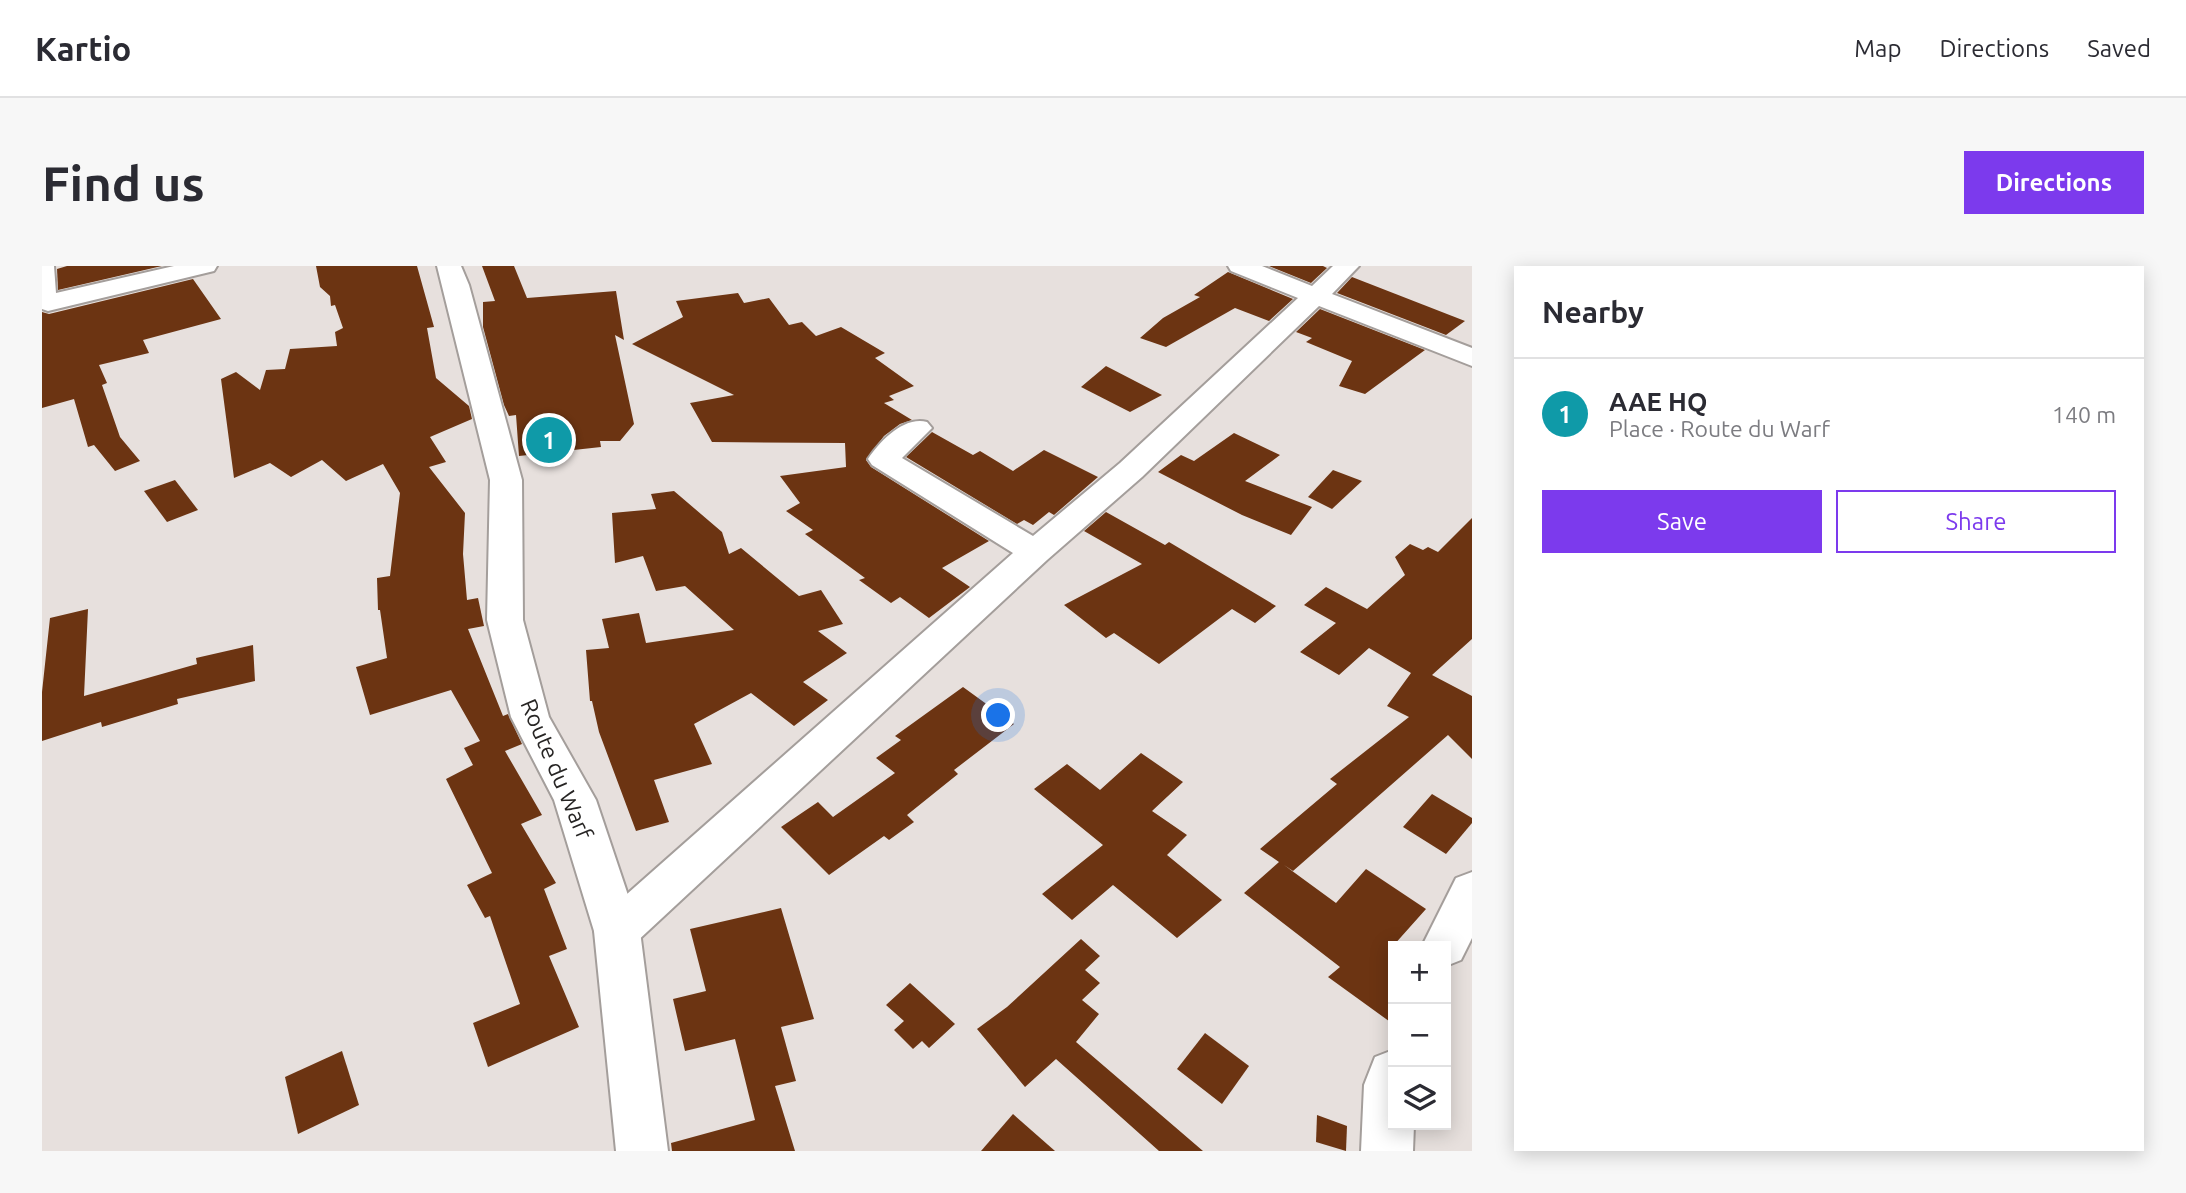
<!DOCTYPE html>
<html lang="en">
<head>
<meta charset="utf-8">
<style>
	body { margin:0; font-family:Ubuntu,sans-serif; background:#f7f7f7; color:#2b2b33 }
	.controls { position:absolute; right:21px; bottom:21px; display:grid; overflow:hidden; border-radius:0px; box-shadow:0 4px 18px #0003 }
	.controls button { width:63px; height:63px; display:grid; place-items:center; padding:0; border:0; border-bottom:2px solid #e1e1e2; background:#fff; color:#2b2b33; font:35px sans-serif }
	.you { position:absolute; left:957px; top:450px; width:24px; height:24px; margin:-18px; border:5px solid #fff; border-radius:50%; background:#1a73e8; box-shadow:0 0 0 10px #1a73e833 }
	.badge { display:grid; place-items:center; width:46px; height:46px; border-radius:50%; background:#7c3aed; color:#fff; font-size:23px; font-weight:700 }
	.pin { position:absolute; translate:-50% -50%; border:4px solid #fff; box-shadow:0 2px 7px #0006 }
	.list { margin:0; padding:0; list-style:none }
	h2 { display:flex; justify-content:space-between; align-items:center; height:91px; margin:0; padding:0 28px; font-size:30px }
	h2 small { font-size:23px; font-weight:400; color:#7c7c81 }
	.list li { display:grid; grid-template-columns:46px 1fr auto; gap:21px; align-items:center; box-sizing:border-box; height:112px; padding:0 28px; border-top:2px solid #e1e1e2 }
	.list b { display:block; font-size:26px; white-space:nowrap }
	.list p { margin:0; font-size:23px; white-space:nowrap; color:#7c7c81 }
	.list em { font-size:23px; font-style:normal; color:#7c7c81 }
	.actions { display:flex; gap:14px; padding:21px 28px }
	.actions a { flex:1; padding:16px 0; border:2px solid #7c3aed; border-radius:0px; text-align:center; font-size:24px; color:#7c3aed }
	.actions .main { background:#7c3aed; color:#fff }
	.icon { flex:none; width:38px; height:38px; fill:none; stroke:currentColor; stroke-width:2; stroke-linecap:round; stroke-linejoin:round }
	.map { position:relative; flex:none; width:1430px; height:885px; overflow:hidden; border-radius:0px }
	header { display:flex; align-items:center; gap:42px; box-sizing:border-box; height:98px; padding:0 35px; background:#fff; border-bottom:2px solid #e1e1e2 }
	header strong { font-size:33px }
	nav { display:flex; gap:38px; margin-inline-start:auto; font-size:24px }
	.intro { display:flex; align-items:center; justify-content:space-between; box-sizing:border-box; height:168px; padding:0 42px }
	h1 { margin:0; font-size:49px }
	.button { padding:18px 32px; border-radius:0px; background:#7c3aed; color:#fff; font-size:24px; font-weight:700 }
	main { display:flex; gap:42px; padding:0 42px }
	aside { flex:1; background:#fff; border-radius:0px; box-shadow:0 4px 18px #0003 }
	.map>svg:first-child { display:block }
	.building { fill:#6c3412 }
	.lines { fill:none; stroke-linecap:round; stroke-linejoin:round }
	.minor-casing { stroke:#a49e9b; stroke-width:4 }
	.major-casing { stroke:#a49e9b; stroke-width:4 }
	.minor { fill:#fff; fill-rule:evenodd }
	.major { fill:#fff; fill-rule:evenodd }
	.labels { text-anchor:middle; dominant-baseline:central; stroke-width:7; stroke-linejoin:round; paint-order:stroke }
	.street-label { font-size:23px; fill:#272524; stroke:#fff }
</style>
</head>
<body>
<header>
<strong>Kartio</strong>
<nav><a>Map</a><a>Directions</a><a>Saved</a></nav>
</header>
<div class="intro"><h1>Find us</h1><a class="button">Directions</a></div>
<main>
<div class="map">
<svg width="1430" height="885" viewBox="0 0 1430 885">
	<rect width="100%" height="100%" fill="#e7e0dd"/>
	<!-- building -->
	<g class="building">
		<path d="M25,0h95l-104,24 -1,-21z"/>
		<path d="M274,0h101l17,61 -7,1 9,50 33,28 3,13 -42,18 16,25 -17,5 36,46 -2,41 4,46 11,-2 6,28 -16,3 35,87 5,-2 14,30 -17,7 37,64 -21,9 35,59 -12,6 23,60 -18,7 30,71 -91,40 -15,-44 47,-19 -30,-88 -5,2 -18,-33 25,-12 -46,-94 27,-14 -9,-17 16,-7 -29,-51 -81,25 -14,-48 31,-9 -7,-48h-2l-1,-32 13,-2 10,-83 -17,-29 -37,17 -24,-21 -31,17 -21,-14 -36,15 -13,-99 15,-7 24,18 6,-20 19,-1 5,-20 47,-3 -2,-14 8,-4 -8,-23 -4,1 -1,-10 -10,-9z"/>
		<path d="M440,0h32l13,32 89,-7 8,49 -9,-5 19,89 -14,17h-20l1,6 -82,9 -3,-41 -7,1 -5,-11 -21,-78v-25l12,-1z"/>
		<path d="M1227,0h54l4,2 -16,15z"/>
		<path d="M1186,6l65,27 -24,22 -34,-13 -69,39 -26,-9 23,-20 37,-21 -6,-2z"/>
		<path d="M1310,11l113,44 -19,14 -109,-42z"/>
		<path d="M151,13l28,40 -78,21 6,13 -50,12 8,18 -5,2 18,52 20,24 -25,10 -21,-26 -6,2 -14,-48 -32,9v-96l7,2z"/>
		<path d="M696,27l6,10 25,-5 20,27 13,-3 14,14 25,-9 44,26 -10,5 39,28 -25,10 5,4 -10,3 28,17 -12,4 -16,12 -18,24 5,7 118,74 -47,27 28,19 -41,31 -29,-21 -9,6 -32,-23 6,-2 -60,-44 8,-4 -27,-19 14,-8 -20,-27 66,-9 -1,-24 -133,-1 -22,-39 44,-8 -102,-51 51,-27 -7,-16z"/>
		<path d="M1278,43l105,41 -60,44 -26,-8 13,-25 -46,-19 6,-4 -16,-6z"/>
		<path d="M1064,100l56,29 -32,17 -49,-25z"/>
		<path d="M890,166l41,23 7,-4 33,20 31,-21 54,27 -44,38 -5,-3 -16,13 -9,-5 -7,4 -111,-67z"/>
		<path d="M1192,167l46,22 -35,26 67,26 -21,28 -49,-20 -84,-43 23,-17 13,6z"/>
		<path d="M1291,204l29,11 -30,28 -24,-12z"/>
		<path d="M133,214l23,30 -31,12 -23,-31z"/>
		<path d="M632,225l48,41 7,22 12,-6 58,48 22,-6 22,34 -25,7 29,22 -44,29 25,18 -34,26 -43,-33 -57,31 18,40 -58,16 15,42 -33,9 -37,-99 -7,-31h-2l-4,-51 23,-2 -7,-29 37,-6 7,30 88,-13 -49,-44 -29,5 -13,-35 -28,7 -3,-50 44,-4 -5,-15z"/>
		<path d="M1064,246l59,33 4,-3 107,64 -21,17 -23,-14 -73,55 -45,-31 -8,5 -42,-33 78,-41 -58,-33z"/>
		<path d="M1430,252v121l-40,36 40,21v63l-24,-24 -155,136 -9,-6 52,38 30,-34 60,40 -33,37v78l-65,-47 12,-10 -96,-74 35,-31 -19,-13 77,-65 -7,-5 79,-62 -22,-11 24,-33 -42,-25 -30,27 -39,-23 36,-29 -32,-18 22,-18 41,22 38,-34 -10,-18 15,-13 13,6 5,-3 10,5z"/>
		<path d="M46,343l-4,87 113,-32 -1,-6 57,-13 2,36 -78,18 1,5 -76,23 -1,-5 -59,19v-49l8,-74z"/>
		<path d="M921,421l51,37 -60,46 4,4 -51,41 7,7 -25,18 -5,-4 -55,39 -48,-48 37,-25 15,15 62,-44 -19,-15 25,-18 -6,-4z"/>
		<path d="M1099,487l42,29 -31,29 35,24 -20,20 55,45 -45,38 -64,-53 -41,35 -30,-26 61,-49 -69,-56 33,-25 33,26z"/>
		<path d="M1390,528l40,24v5l-26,31 -43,-27z"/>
		<path d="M739,642l33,111 -33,8 15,54 -21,5 20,65h-123l-1,-8 84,-23 -20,-81 -50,12 -12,-52 33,-8 -16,-62z"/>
		<path d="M1039,673l19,17 -15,14 15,13 -18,17 17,14 -23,28 127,109h-44l-103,-92 -31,28 -48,-58 30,-22z"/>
		<path d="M868,717l45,41 -26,24 -7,-7 -9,8 -19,-19 10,-9 -18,-16z"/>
		<path d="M1163,767l44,33 -27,38 -45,-35z"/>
		<path d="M300,785l17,54 -61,29 -13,-57z"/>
		<path d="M971,848l42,37h-74z"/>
		<path d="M1275,849l30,11 -1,25 -30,-9z"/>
	</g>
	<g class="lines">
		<defs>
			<g id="minor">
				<path d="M0,0h12l2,27 118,-27h43l-3,5 -166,40 -6,-2z"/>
				<path d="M1186,0h34l50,20 21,-20h26l-27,28 140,54v18l-153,-60 -177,171 -95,83 -414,385 -16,6 -16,-6 -7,-14 7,-14 412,-364 -141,-88 -4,-6c12,-18 36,-43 59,-37l5,6 -30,30 131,78 87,-73 178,-165 -67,-27z"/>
				<path d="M1430,606v66l-11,22 -15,6v-20h-24l34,-68z"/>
				<path d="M1351,784v75h21l-1,26h-52l3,-66 11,-28z"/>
			</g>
			<path id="major" d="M395,0h24l8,19 53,195 1,140 26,97 47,83 44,131 28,220h-52l-22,-220 -40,-131 -43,-83 -24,-97 3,-140z"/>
		</defs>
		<!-- minor casing -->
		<use href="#minor" class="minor-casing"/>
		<!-- major casing -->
		<use href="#major" class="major-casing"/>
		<!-- minor -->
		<use href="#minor" class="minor"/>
		<!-- major -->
		<use href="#major" class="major"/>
	</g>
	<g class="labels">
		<!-- street labels -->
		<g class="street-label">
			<text transform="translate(515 503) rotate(67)">Route du Warf</text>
		</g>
	</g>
</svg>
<div class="controls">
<button>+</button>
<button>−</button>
<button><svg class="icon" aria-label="layers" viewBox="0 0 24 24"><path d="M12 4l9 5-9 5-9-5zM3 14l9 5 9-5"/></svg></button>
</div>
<div class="you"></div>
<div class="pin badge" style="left:507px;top:174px;background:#0f9aa8">1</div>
</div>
<aside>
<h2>Nearby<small></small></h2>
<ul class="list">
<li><span class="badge" style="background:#0f9aa8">1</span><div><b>AAE HQ</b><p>Place · Route du Warf</p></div><em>140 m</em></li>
</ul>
<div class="actions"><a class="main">Save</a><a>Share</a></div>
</aside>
</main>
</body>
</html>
